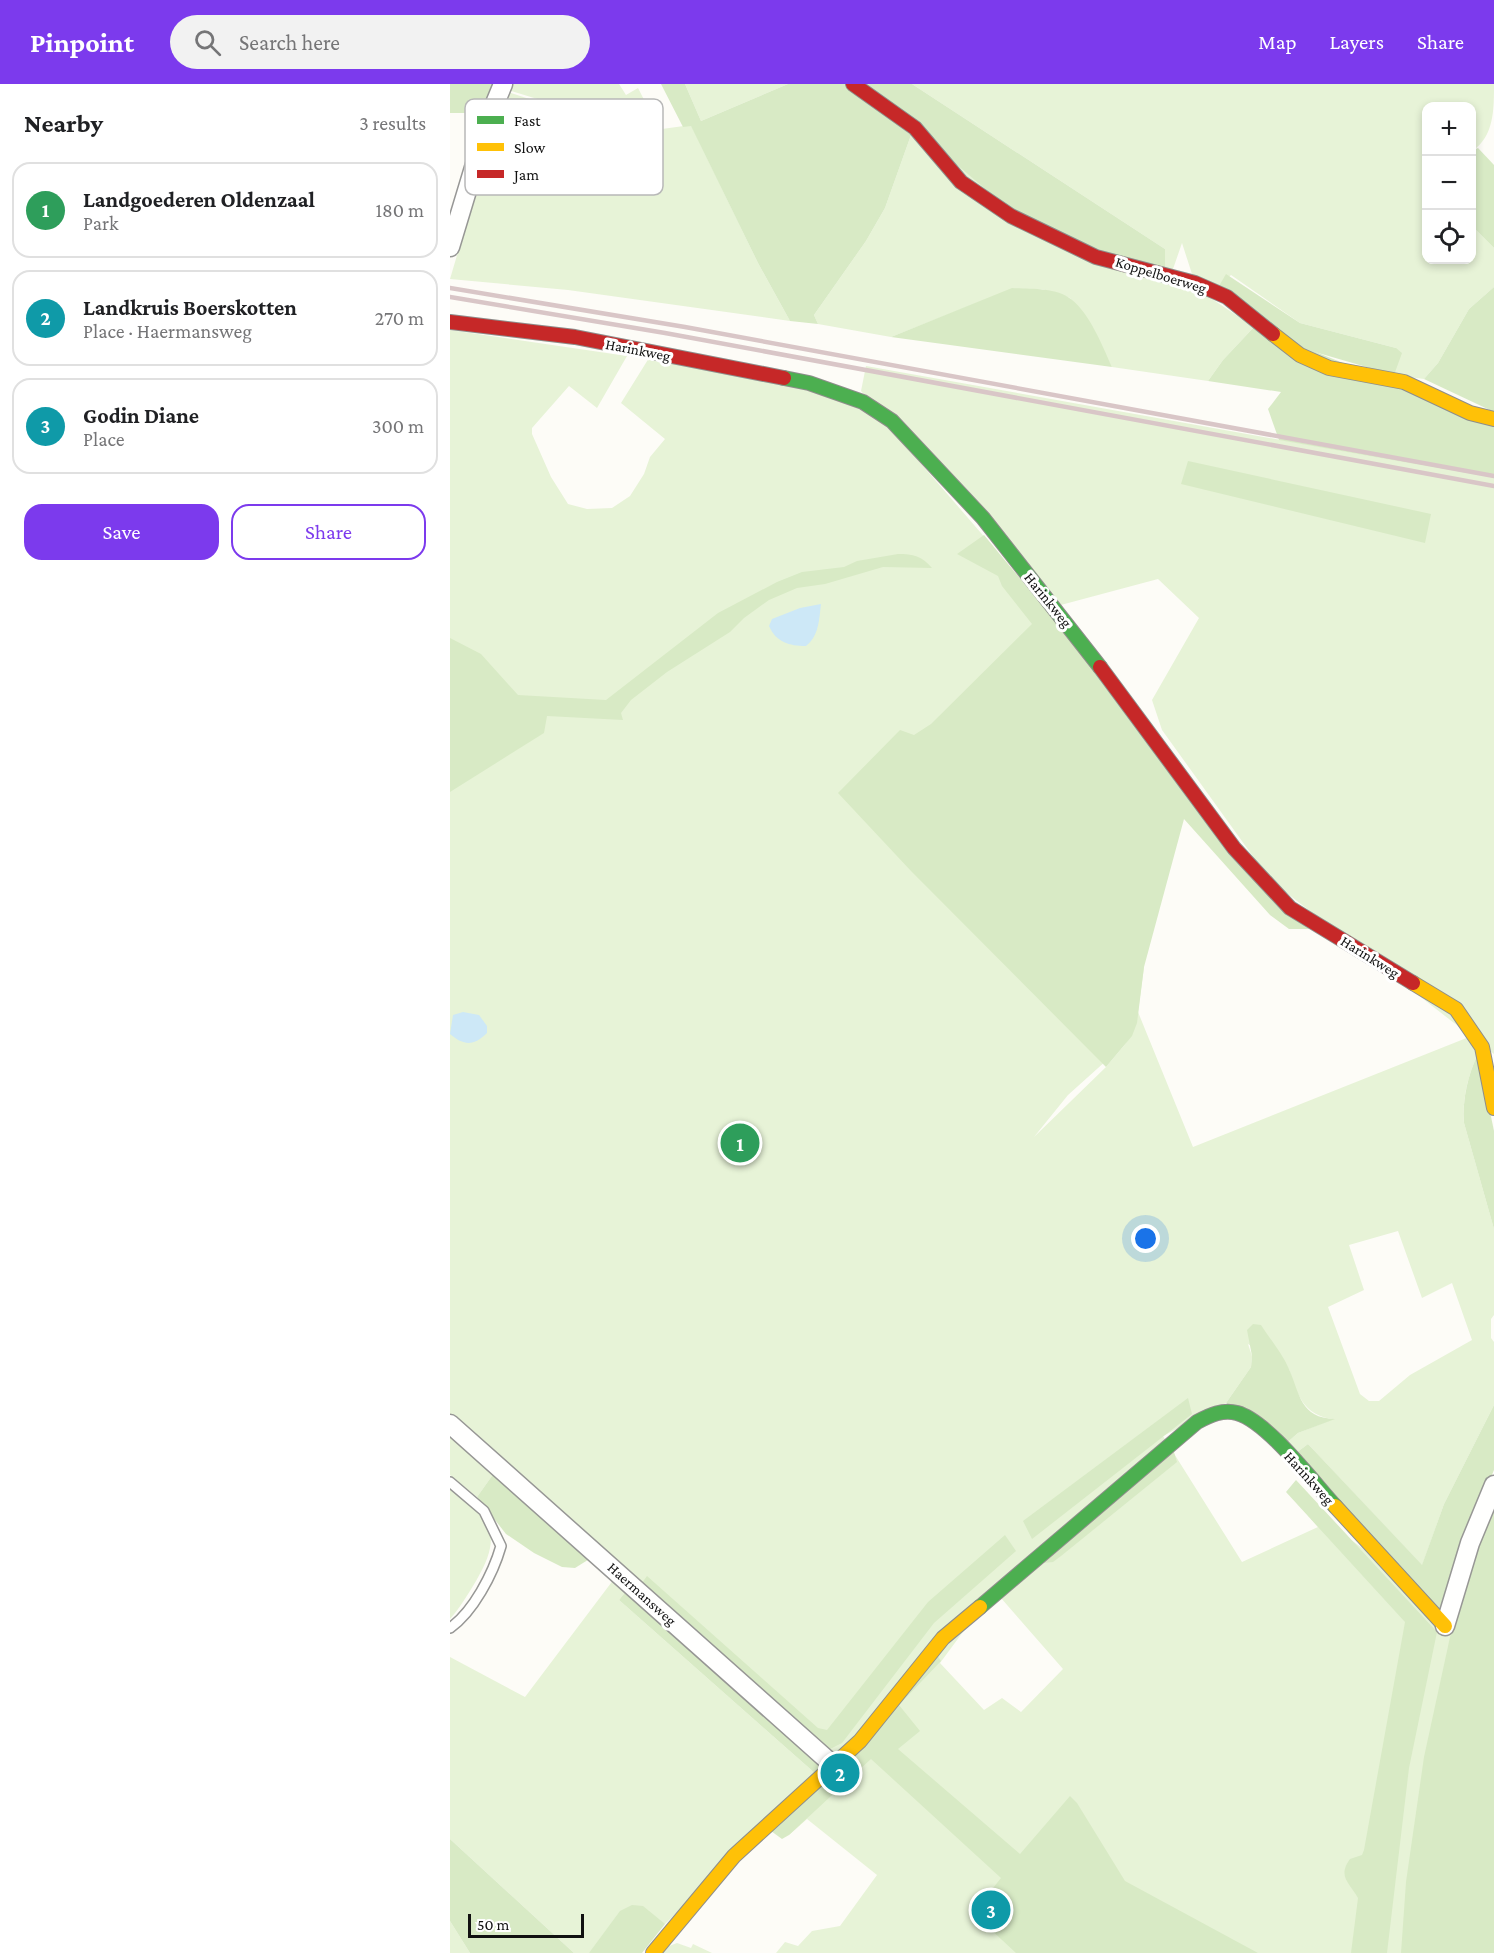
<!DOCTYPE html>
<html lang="en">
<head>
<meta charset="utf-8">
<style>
	body { margin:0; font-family:"Crimson Pro",serif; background:#f2f2f2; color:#202124 }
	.controls { position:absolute; right:18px; top:18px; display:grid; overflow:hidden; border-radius:12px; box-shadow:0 3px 9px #0003 }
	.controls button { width:54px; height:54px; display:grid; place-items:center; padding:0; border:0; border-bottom:2px solid #e0e0e0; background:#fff; color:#202124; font:30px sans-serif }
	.scale { position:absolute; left:18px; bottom:15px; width:116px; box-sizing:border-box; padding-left:6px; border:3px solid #111; border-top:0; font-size:16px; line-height:21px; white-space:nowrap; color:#111; -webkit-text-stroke:4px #fff; paint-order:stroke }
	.you { position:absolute; left:696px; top:1155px; width:21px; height:21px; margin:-15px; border:4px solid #fff; border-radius:50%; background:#1a73e8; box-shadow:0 0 0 9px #1a73e833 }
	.badge { display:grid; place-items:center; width:39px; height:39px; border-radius:50%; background:#7c3aed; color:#fff; font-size:20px; font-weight:700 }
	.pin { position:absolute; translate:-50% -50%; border:3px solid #fff; box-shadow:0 2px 6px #0006 }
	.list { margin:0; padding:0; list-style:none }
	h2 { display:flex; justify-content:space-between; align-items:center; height:78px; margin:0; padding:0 24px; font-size:26px }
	h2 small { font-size:20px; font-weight:400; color:#757577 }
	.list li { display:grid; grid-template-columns:39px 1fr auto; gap:18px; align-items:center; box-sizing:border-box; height:96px; margin:0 12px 12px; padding:0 12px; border:2px solid #e0e0e0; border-radius:18px }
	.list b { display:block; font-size:22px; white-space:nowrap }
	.list p { margin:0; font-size:20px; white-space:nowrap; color:#757577 }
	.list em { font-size:20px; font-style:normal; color:#757577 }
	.actions { display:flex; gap:12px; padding:18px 24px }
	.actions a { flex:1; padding:14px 0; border:2px solid #7c3aed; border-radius:18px; text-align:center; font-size:21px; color:#7c3aed }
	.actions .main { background:#7c3aed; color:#fff }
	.icon { flex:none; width:33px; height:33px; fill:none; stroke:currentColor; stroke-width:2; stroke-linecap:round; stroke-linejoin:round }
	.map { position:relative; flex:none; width:1044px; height:1869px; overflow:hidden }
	header { display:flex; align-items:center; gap:36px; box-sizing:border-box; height:84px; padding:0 30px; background:#7c3aed; color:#fff }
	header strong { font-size:28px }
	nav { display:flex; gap:33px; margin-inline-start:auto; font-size:21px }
	.search { width:420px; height:54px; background:#f2f2f2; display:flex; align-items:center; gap:15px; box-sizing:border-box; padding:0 21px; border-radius:33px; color:#757577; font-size:22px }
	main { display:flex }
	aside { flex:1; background:#fff }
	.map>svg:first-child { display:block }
	.green { fill:#e7f3d7; fill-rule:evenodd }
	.forest { fill:#d8eac5 }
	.water { fill:#cde8f7 }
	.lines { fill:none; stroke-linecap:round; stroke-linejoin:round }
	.lane-casing { stroke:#979795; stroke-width:12 }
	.street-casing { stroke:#979795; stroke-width:21 }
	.fast-casing { stroke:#8e8d8b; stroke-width:16 }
	.slow-casing { stroke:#8e8d8b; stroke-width:16 }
	.jam-casing { stroke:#8e8d8b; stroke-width:16 }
	.lane { stroke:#fffffe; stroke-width:9 }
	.street { stroke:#fffffe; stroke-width:18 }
	.fast { stroke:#4caf50; stroke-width:14 }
	.slow { stroke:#ffc107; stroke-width:14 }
	.jam { stroke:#c62828; stroke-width:14 }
	.rail { stroke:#d9c6c7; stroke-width:4.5 }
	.labels { text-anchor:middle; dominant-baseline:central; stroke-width:6; stroke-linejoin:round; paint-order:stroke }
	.street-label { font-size:15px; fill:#111; stroke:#fff }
	.key { fill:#fff; stroke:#b8b8b8; stroke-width:1.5 }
	.key-label { font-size:16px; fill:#111 }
</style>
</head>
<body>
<header>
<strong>Pinpoint</strong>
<div class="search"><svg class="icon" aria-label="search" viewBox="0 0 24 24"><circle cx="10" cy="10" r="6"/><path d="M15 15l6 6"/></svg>Search here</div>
<nav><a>Map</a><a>Layers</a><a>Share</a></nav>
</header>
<main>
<aside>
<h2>Nearby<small>3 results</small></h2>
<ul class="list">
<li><span class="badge" style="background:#2e9e5b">1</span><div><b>Landgoederen Oldenzaal</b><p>Park</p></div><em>180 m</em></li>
<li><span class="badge" style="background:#0f9aa8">2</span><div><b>Landkruis Boerskotten</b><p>Place · Haermansweg</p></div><em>270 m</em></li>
<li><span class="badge" style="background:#0f9aa8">3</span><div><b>Godin Diane</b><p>Place</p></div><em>300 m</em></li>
</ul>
<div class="actions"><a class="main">Save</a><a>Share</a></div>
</aside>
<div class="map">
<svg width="1044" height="1869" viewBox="0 0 1044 1869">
	<rect width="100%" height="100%" fill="#fdfcf7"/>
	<!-- green -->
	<g class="green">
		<path d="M61,0h108l7,11 12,-7 20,39 -23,2 -127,-39z"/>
		<path d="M235,0h103l-87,37z"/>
		<path d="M462,0h582c0,26 0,53 -22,67v-45h-46v58l-2,1 2,95h46v-34l22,22v39l-25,22 -31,54 -14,16 -30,-4 2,-27 -96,-25 -69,-48 -12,11 -27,-12 -10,-31 -9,26 -8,-1v-19z"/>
		<path d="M58,8l125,41 58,-8 67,138 32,58 -222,-31 -118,-11 47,-159z"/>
		<path d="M461,51l286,154 57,38 -31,33 -15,21 -96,-14 -30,-55 -12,-14 -28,-9h-30l-121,48 -73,-13 -4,-9 52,-74 19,-33z"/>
		<path d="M0,246l177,26 -30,52 -28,-22 -37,42v6l19,43 17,27 19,5 25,-1 18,-12 14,-22 6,-17 15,-18 -44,-36 28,-45 172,32 64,32 153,177 106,368 -6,45 55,135 276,-110 9,17c-10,20 -16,46 -14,69l30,106v86l-3,4v19l3,4v63l-50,99 -22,62 -114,-122 -16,12 -10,-9 16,-14 35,-14c-29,-3 -37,-26 -44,-50l-41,-25 4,12 -1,11 -25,36 -63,33 79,126 76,-35 -7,-8 5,-4 139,99 39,339h-718l9,-11 13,4 14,-15 28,-5 37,-51 -70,-56 -18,16 52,-71 -391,-346zM677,958l-21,25 -72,70 34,-42zM948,1147l24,67 30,-15 20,57 -62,35 -31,26h-10l-9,-7 -32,-87 36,-17 -15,-45zM544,1506l69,79 -42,43 -19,-14 -18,12 -44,-47z"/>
		<path d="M416,282l628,112v576l-224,-174 -108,-150 -10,-30 47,-82 -41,-39 -101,27 -196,-215z"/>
		<path d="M0,1350l44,39 -17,24 -27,-22z"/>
		<path d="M0,1401c39,33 55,47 26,96 -8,13 -16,27 -26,38z"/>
		<path d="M164,1495l13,11 -8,10 198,175 -152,149 -76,29h-15l-124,-114v-182l75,40z"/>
		<path d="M0,1837l20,32h-20z"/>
		<path d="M227,1859l14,5 2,-4 19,9h-61z"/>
	</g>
	<!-- forest -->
	<g class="forest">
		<path d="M0,0h45l-10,29h-35z"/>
		<path d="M211,0h24l16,37 87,-37h57l66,51 -26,73 -19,33 -52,74 4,9 -28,-3 -32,-58 -67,-137 -8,1z"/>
		<path d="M412,0h50l253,165v19l-42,-9 -107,-44z"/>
		<path d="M1028,64l16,17v83l-22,-22v-75z"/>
		<path d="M776,190l74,49 96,25 6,5 -8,22 -93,-27 -82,-62z"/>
		<path d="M1044,203v125l-70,-33 14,-16 31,-54z"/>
		<path d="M562,204c17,1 44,-1 59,11 19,15 31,46 41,68l-221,-30z"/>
		<path d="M804,243l240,97v54l-215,-38 -11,-31 13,-17 -73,-11 15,-21z"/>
		<path d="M738,377l243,53 -6,29 -244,-59z"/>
		<path d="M534,451l325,394h-20l-19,-14 -86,-96 -40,148 -7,56 -5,13 -26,31 -195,-196 -73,-78 62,-63 14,5 17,-11 101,-100 -30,-38 -4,-10 -41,-22z"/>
		<path d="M448,470c15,0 24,2 34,14l-49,-1 -58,17 -28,4 -28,12 -25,18 -14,14 -63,40 -36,28 -10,13 2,7 -76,-4 -3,17 -94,59v-154l31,16 37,41 88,5 112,-87 59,-31 25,-10 42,-5 13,-6z"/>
		<path d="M1028,970l16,77v98l-30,-106c-2,-23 4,-49 14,-69z"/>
		<path d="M803,1240l8,1c9,14 21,28 28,44 11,25 11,49 46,50l-37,14 -16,14 -56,-44 25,-36 1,-11 -5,-26z"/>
		<path d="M738,1314l4,16 -160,125 -9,-18z"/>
		<path d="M1044,1321v65l-30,71 -20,74 -152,-159 16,-12 114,121 22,-61z"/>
		<path d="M723,1365l4,13 -116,94 -8,6 -10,1z"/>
		<path d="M44,1389l97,85 -16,10 -13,-1 -28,-14 -28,-19 -29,-37z"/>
		<path d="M846,1396l141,152 -28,136 -22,185h-36l7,-55c-8,-15 -21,-21 -8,-39l12,-4 2,-5 41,-228 -119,-130z"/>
		<path d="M1044,1412v457h-93l5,-71 18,-125 31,-143z"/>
		<path d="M555,1451l11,16 -82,72 -92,120 -14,7 -189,-163 8,-11 171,152 9,2 101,-128z"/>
		<path d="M177,1506l195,176 -5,9 -198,-175z"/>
		<path d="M487,1571l4,6 -42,44 21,26 -22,18 122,105 50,-58 7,7 48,78 133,72h-242l-43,-40 28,-35 -130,-119 -82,76 -7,4 -11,-8z"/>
		<path d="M0,1755l124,114h-104l-20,-32z"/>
		<path d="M182,1821l11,1 22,18 -23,29h-53l31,-42z"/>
	</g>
	<!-- water -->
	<g class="water">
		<path d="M371,520c-2,16 -2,32 -15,42 -17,0 -30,-4 -37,-20l3,-7 28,-11z"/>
		<path d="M13,928l16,3 8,11v7c-13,13 -23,13 -37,1l3,-19z"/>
	</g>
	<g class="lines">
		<defs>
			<path id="lane" d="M0,1398l34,29 17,35c-8,28 -28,66 -51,82"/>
			<g id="street">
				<path d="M0,163l39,-129 14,-34"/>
				<path d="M0,1340l383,341"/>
				<path d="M995,1542l25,-83 24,-58"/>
			</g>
			<g id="fast">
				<path d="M334,294l25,5 54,19 29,19 91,97 117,149"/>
				<path d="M530,1523l217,-185c13,-7 26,-13 40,-9 30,8 76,69 98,93"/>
			</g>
			<g id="slow">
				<path d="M823,250l27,21 29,13 75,14 66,31 24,6"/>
				<path d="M963,899l43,26 26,38 12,61"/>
				<path d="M885,1422l110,120"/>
				<path d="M203,1869l81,-97 126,-115 83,-103 37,-31"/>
			</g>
			<g id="jam">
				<path d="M403,0l62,44 46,54 50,34 85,41 99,26 32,14 46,37"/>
				<path d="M0,238l125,15 209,41"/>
				<path d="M650,583l134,181 56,60 123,75"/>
			</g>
		</defs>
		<!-- lane casing -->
		<use href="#lane" class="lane-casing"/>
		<!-- street casing -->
		<use href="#street" class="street-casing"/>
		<!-- fast casing -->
		<use href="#fast" class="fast-casing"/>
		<!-- slow casing -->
		<use href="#slow" class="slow-casing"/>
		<!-- jam casing -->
		<use href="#jam" class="jam-casing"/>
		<!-- lane -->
		<use href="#lane" class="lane"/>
		<!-- street -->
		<use href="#street" class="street"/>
		<!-- fast -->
		<use href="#fast" class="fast"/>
		<!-- slow -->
		<use href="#slow" class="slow"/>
		<!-- jam -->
		<use href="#jam" class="jam"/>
		<!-- rail -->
		<g class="rail">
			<path d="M0,204l235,39 809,149"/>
			<path d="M0,213l215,36 829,153"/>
		</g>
	</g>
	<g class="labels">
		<!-- street labels -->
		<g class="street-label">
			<text transform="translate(711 191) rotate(17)">Koppelboerweg</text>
			<text transform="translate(188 266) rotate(11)">Harinkweg</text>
			<text transform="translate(598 516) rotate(51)">Harinkweg</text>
			<text transform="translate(920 873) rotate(32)">Harinkweg</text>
			<text transform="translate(859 1394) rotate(48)">Harinkweg</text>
			<text transform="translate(192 1510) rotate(42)">Haermansweg</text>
		</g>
	</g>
	<!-- legend -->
	<rect x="15" y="15" width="198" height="96" rx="9" class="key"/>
	<rect x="27" y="32" width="27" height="8" fill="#4caf50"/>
	<rect x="27" y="59" width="27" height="8" fill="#ffc107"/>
	<rect x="27" y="86" width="27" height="8" fill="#c62828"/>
	<g class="key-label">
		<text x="64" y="42">Fast</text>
		<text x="64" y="69">Slow</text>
		<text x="64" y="96">Jam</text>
	</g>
</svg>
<div class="controls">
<button>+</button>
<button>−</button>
<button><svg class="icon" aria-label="locate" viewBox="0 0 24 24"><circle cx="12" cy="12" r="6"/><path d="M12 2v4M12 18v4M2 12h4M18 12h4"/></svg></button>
</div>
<div class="scale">50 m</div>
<div class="you"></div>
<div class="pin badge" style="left:290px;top:1059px;background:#2e9e5b">1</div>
<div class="pin badge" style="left:390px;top:1689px;background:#0f9aa8">2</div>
<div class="pin badge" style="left:541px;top:1826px;background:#0f9aa8">3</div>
</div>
</main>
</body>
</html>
